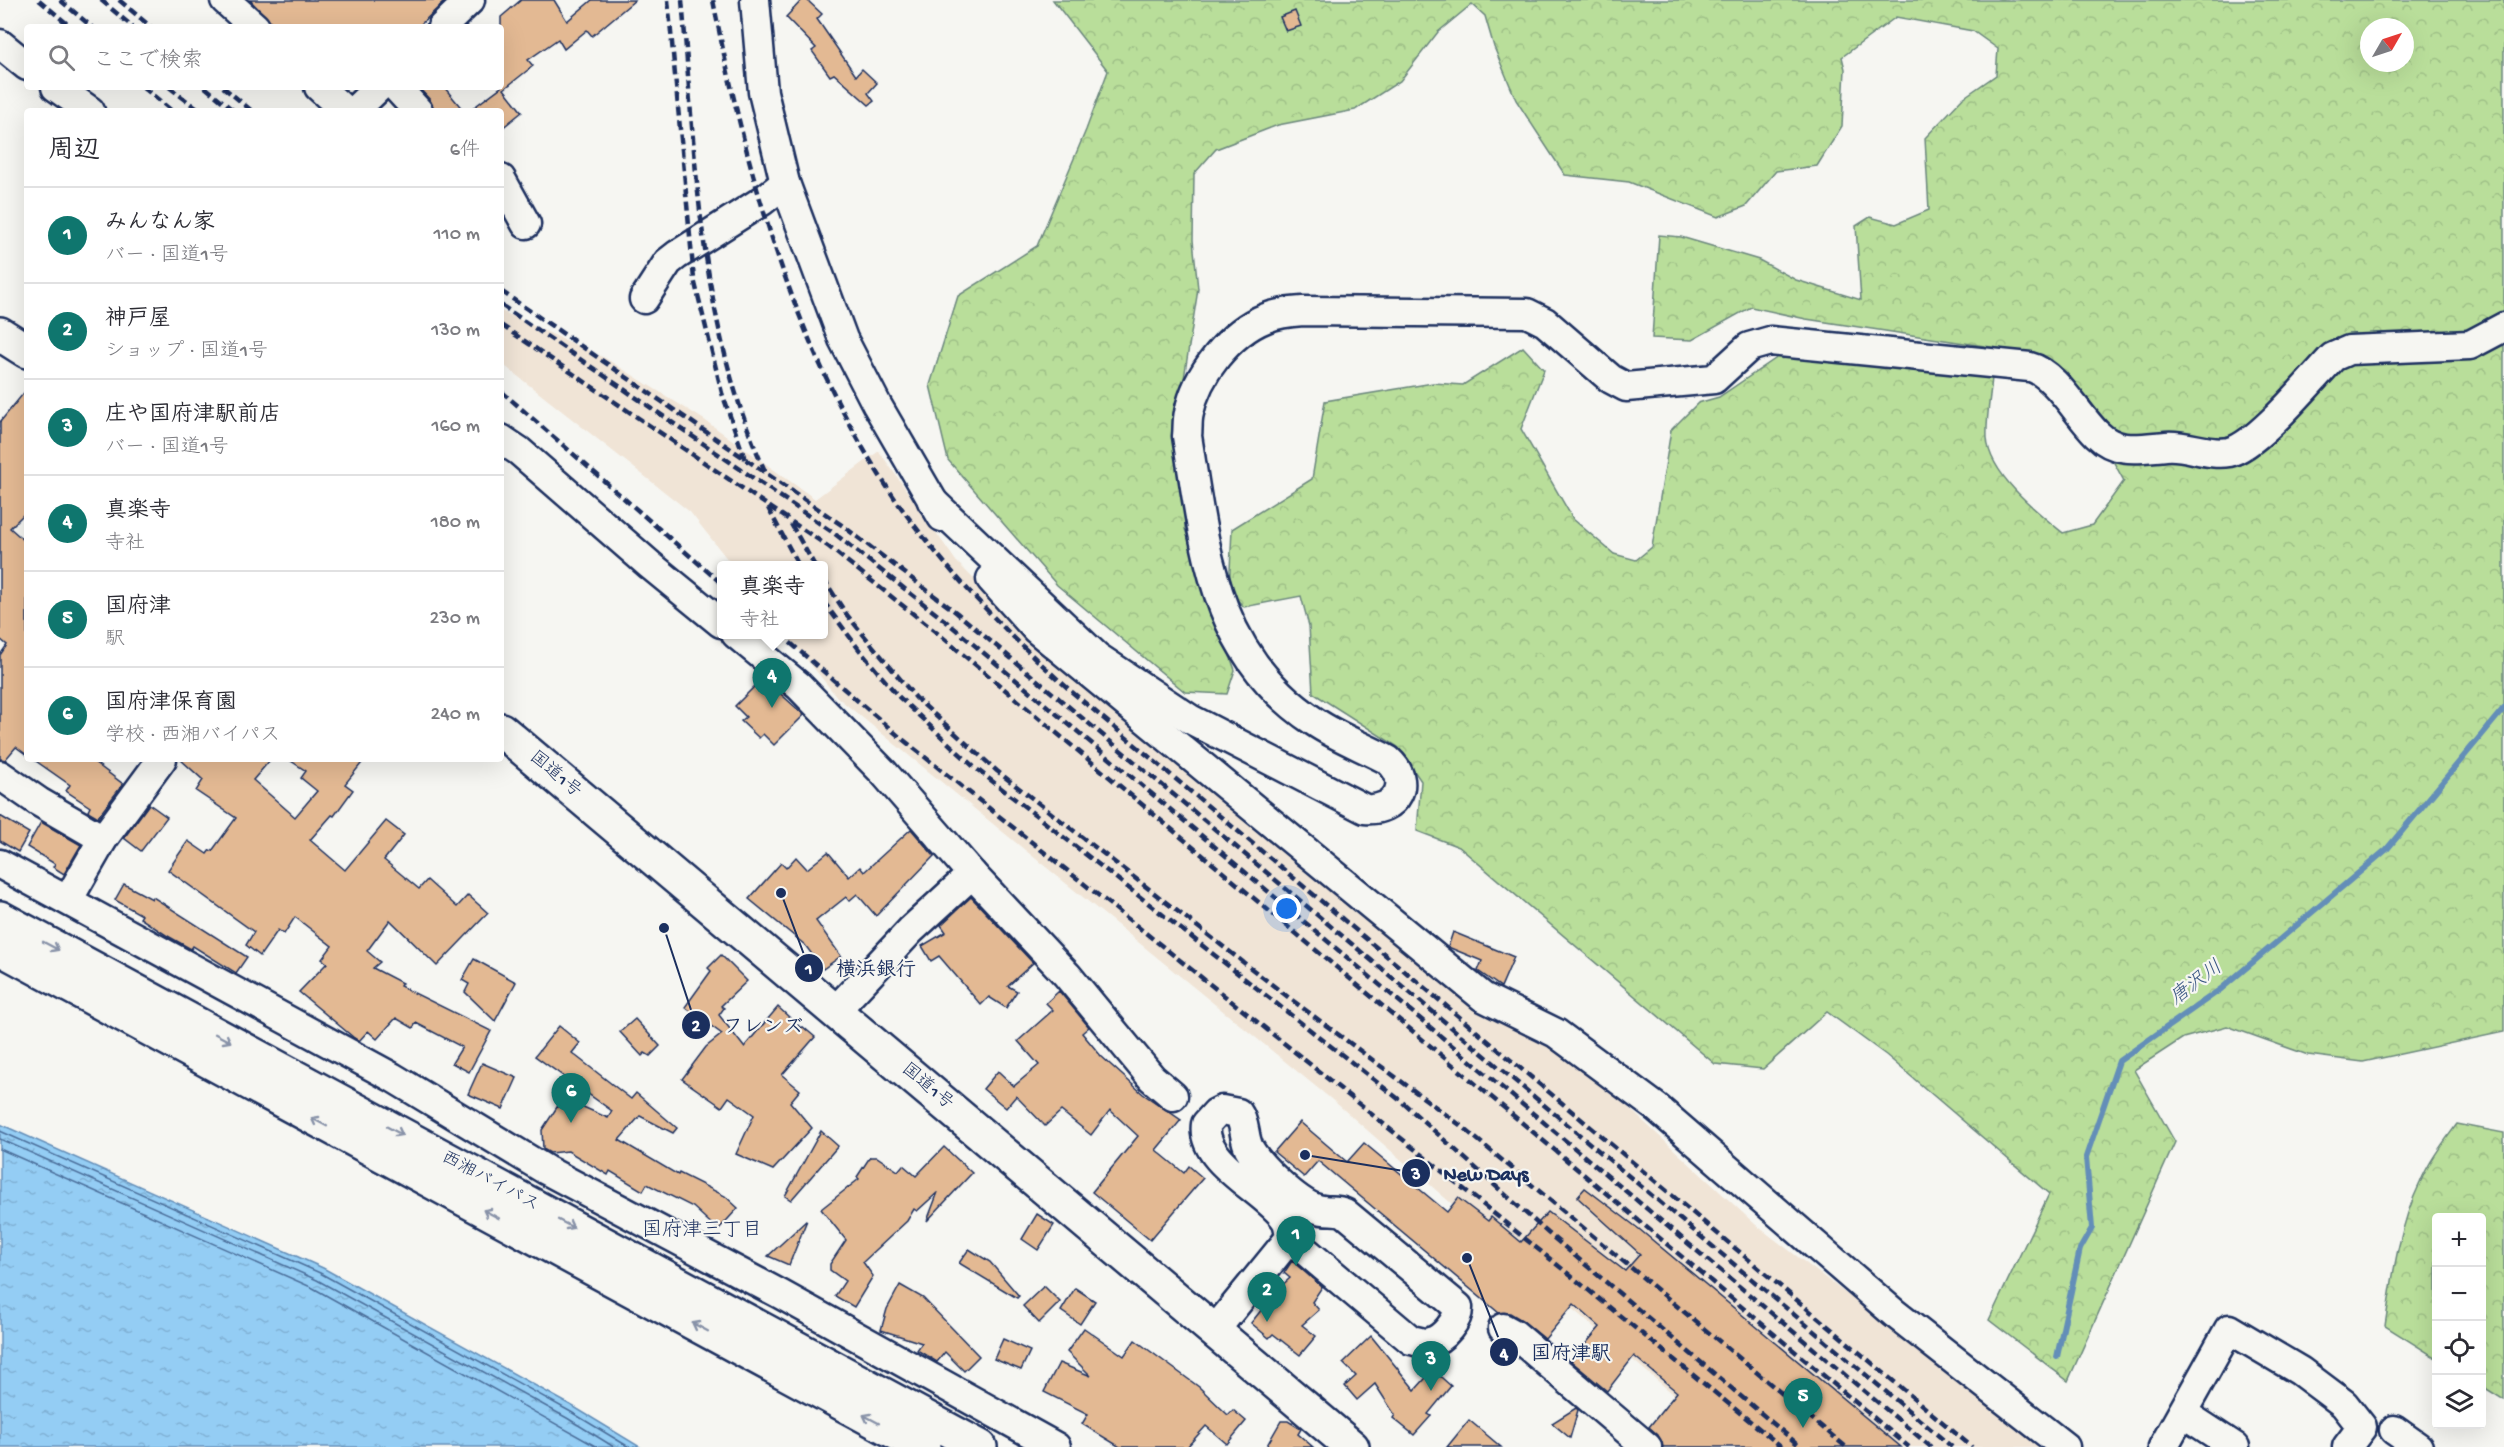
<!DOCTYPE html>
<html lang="ja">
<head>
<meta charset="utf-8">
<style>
	body { margin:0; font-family:"Gochi Hand","Klee One",sans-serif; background:#f7f7f7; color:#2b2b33 }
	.controls { position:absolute; right:18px; bottom:18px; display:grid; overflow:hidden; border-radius:6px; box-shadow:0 6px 24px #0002 }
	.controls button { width:54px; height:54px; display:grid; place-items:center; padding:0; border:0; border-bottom:2px solid #e1e1e2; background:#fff; color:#2b2b33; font:30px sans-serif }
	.compass { position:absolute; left:2360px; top:18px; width:54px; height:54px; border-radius:50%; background:#fff; box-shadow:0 6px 24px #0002; rotate:51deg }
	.you { position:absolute; left:1287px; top:909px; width:21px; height:21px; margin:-15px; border:4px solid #fff; border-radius:50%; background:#1a73e8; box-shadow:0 0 0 9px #1a73e833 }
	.badge { display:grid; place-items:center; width:39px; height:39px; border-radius:50%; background:#0f766e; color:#fff; font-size:20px; font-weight:700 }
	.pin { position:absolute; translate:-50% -50px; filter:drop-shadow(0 2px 3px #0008) }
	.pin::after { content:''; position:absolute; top:32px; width:21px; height:18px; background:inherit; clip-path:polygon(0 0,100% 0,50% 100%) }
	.popup { position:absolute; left:717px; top:561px; width:111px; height:78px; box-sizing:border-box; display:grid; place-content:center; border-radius:6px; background:#fff; filter:drop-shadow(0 2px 4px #0005); font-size:20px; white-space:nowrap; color:#7c7c81 }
	.popup b { font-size:22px; color:#2b2b33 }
	.popup::after { content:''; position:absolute; left:50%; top:100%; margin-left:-12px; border:12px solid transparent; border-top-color:#fff }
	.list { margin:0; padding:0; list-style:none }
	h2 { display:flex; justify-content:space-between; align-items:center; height:78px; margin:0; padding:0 24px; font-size:26px }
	h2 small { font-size:20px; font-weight:400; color:#7c7c81 }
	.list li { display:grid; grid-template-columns:39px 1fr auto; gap:18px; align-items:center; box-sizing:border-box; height:96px; padding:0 24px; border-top:2px solid #e1e1e2 }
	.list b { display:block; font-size:22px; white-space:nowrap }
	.list p { margin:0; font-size:20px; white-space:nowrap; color:#7c7c81 }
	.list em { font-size:20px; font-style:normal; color:#7c7c81 }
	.icon { flex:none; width:33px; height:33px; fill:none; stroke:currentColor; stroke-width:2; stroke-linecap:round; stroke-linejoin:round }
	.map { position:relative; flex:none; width:2504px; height:1447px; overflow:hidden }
	.search { position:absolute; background:#fff; box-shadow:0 6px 24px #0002; left:24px; top:24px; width:480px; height:66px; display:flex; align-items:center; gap:15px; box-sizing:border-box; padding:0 21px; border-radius:6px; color:#7c7c81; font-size:22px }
	.panel { position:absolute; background:#fff; box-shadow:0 6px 24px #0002; left:24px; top:108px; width:480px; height:654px; border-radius:6px }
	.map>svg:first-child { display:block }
	.built { fill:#f0e4d6 }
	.forest { fill:url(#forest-crowns); stroke:#6a867c; stroke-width:1.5; fill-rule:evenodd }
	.water { fill:url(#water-ripples); stroke:#648eb8; stroke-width:1.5 }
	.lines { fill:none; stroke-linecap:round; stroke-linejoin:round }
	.shore { stroke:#4b6e9a; stroke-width:1.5 }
	.stream { stroke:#648eb8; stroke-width:6 }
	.building { fill:#e3b993; stroke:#1b2f5e; stroke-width:1.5 }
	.minor-casing { stroke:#1b2f5e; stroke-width:33 }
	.highway-casing { stroke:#1b2f5e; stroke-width:38 }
	.minor { stroke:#f6f6f2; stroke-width:28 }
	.highway { stroke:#f6f6f2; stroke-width:33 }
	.rail { stroke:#1b2f5e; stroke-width:4.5; stroke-dasharray:9 4.5; stroke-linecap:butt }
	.oneway { stroke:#8892a8 }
	.labels { text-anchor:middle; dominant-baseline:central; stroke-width:4.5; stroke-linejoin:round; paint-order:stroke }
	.street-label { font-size:18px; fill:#1b2f5e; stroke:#f6f6f2 }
	.water-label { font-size:20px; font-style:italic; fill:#395684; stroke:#f6f6f2 }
	.neighbourhood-label { font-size:20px; fill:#1b2f5e; stroke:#f6f6f2 }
	.leader { fill:none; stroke:#1b2f5e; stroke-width:2 }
	.callout-dot { fill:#1b2f5e; stroke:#f6f6f2; stroke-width:2 }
	.mark-label { font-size:18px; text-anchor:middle; font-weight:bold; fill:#fff }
	.callout-label { font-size:20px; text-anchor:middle; font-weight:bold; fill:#1b2f5e; stroke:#f6f6f2; stroke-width:4.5; stroke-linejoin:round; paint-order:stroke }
</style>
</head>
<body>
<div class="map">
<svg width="2504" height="1447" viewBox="0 0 2504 1447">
	<defs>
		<pattern id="forest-crowns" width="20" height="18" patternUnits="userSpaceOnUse" patternTransform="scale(1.5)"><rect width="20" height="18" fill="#b9de9a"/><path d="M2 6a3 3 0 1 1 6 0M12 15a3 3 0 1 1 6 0" fill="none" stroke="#9ebf87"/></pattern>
		<pattern id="water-ripples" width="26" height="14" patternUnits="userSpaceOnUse" patternTransform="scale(1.5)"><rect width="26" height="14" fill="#94cdf4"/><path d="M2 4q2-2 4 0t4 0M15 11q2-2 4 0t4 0" fill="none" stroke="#7fb0d4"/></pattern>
	</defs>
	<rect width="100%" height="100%" fill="#f6f6f2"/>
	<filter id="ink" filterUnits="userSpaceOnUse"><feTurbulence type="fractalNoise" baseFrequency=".0167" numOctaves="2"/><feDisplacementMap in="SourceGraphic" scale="12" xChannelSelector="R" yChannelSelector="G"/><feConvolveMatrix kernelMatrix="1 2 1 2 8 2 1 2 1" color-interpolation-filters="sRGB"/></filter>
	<g filter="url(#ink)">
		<!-- built -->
		<path class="built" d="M501,311l104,47 98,61 112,80 64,-48 77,110 85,86 540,417 175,161 291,222h-311l-160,-135 -240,-209 -499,-406 -50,-62 36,-1v-68l-91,-1 -42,-53 -189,-149z"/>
		<!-- forest -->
		<g class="forest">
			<path d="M1053,0h1451v1032l-141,30 -55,-7 -81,-29 -44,12 -49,32 41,72 -107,239 -79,-61 60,-126 -163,-139 -59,-43 -64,57 -48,-5 -256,-217 -42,-16 4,-50 -23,-34 -85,-54 -4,-67 -8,-30 -57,11 -15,-16 3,-62 80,-50 13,-78 108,-18 30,2 60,-38 21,23 -23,59 52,90 41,35 22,6 16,-13 19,-117 27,-27 21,-6 59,-40 197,14 17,7c-2,20 -6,41 -5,60 2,36 50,74 76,95l29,-8 32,-44 -45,-82 -29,-36 -46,-14 -198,-30 -55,-12 -59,33 -40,-2 7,-103 22,2 78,23 37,20 65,20 -5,-74 14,-9 26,7 33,-14 -4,-72 38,-40 33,-23 2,-26 -25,-18 -77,-14 -54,40 3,12 -3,57 -25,40 -41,5 -30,35 -28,11 -89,-35 -64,-7 -49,-75 -22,-53 -9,-31 -13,-12 -34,28 -38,49 -45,29 -77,15 -62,24 -22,25 -1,66 5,49 -18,115 5,125 50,141 -8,24 -42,-2 -128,-107 -109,-125 -18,-75 28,-89 79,-50 49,-116 22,-59zM2369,27h36v36h-36z"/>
			<path d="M2457,1124l47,9v267l-22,-14v-168h-46v140l-51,-32c7,-47 14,-100 35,-143 9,-22 23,-40 37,-59z"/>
		</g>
		<!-- water -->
		<path class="water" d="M0,1124l323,144 251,139 66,40h-640z"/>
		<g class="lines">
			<!-- shore -->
			<g class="shore">
				<path d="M0,1131l320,142 251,139 58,35"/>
				<path d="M0,1139l317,141 250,138 47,29"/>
				<path d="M0,1149l313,139 284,159"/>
			</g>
			<!-- stream -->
			<path class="stream" d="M2057,1357l23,-108 12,-21 -6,-71 33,-96 102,-72 166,-140 117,-141"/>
		</g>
		<!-- building -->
		<g class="building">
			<path d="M250,0h196l-28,27h-143z"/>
			<path d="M521,0h33l13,21 25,-21h43l-43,36 -5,-6 -23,19 -6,-10 -30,21 5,6 -29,23 18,23 -21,17v-18h-32l32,-24v-70z"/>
			<path d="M802,0h5l15,14 -5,5 39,57 6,-7 15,14 -9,10 6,8 -5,4 -35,-31 -4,2 -18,-25 4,-3 -30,-31z"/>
			<path d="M1295,11l6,15 -15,5 -6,-14z"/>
			<path d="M418,87h26l20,24h-30l-4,-11z"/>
			<path d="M27,389v122l-17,17 17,15v212l-11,-8 -11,13 -5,-1v-104l7,-10 -7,-6v-217z"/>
			<path d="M763,678l41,37 -30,30 -11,-11 -4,4 -18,-17 5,-4 -11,-11z"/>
			<path d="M33,759h57l33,25 -25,33 -10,-6 2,-4 -24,-16 4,-6z"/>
			<path d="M180,759h91l-18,21 42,37 22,-26 -16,-13 5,-7 -18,-12h77l-20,25 8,6 -19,26 -2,-1 -22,25 35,30 41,-49 18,14 -20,25 35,29 8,-9 30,27 11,-12 20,18 -51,53 -47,-46 -23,31 13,11 -7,6 29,15 -2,3 91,45 -22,41 -17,-9 10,-16 -46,-24 -3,5 -17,-10 -19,21 -9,-8 -9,10 -6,-4 -54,-45 28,-29 -5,-4 10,-13 -37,-29 -11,17 -6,-4 -18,26 -14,-11 8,-13 -86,-62 20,-29 19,13 3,-4 2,1 24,-33 -40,-27 7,-11z"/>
			<path d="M149,804l18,13 -26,34 -17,-13z"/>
			<path d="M0,816l29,17 -11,19 -18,-11z"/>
			<path d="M41,822l40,23 -17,29 -11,-7 2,-3 -28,-17z"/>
			<path d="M911,829l23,27 -58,60 -19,-22 -8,7 -3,-4 -30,24 25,35 -18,13 -18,-24 -56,-46 32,-36 5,5 10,-11 11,12 21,-17 21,25 11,-10 4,5z"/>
			<path d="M124,884l28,15 1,-2 94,60 -11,16 -43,-27 -2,3 -25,-14 -26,-17 2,-3 -27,-15z"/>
			<path d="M971,897l62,66 -25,23 9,5 -11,17 -17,-11 -8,8 -42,-49 -8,5 -9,-15 24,-14 -5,-7z"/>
			<path d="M1453,932l61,25 -13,30 -23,-16 4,-10 -34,-14z"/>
			<path d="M721,955l26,26 -26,25 3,2 -5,7 25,32 34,-40 23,21 2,-1 12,10 -33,38 18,15 -10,12 22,26 -39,42 -37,-16 18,-39 -25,-18 -7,10 -40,-28 24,-32 16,-13 -37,-27 26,-36 -3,-3z"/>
			<path d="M474,959l42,23 -21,39 -30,-29 4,-8 -7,-4z"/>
			<path d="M1059,991l30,36 -7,6 19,23 42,38 38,26 -25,30 28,23 5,-7 14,12 -53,62 -58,-48 46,-56 -28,-26 -19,25 -30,-24 -16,15 -29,-30 -10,12 -23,-19 15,-18 16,15 25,-21 -21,-24 35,-31 -7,-7z"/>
			<path d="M635,1019l25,27 -10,10 -5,-3 -3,3 -22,-24z"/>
			<path d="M559,1026l21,17 -8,10 59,46 5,-6 41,35 -4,5 -33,-17 -21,24 59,35 1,-2 46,23 13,12 -20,22 -25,-23 -46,-23 -4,7 -33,-20 -2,4 -40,-24 -18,2 -7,-4 -1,-19 21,-32 45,20 4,-7 -77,-55z"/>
			<path d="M482,1063l35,15 -14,31 -35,-15z"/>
			<path d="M1300,1122l47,40 17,-19 83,69 11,-14 30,23 3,-4 30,25 27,-30 77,59 15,-17 -63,-57 8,-9 54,41 262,218h-238l-5,-12 -9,-8 28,-35 -43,-36 -27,35 -36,-30 29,-34 -26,-23 -29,35 -23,-19 -12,-7h-11l-181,-152 -14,16 -30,-25z"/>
			<path d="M821,1131l17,15 -47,54 -6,-4z"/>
			<path d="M944,1147l28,26 -45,48 11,-29 -21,19 -3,-2 -7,12 -44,41 10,14 -19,31 -19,-11 10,-15 -15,-11v-6l16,-24 -25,-31 38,-30 -2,-2 13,-20h7l21,14 5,-6 13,11z"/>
			<path d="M1037,1214l17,11 -16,25 -16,-11z"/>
			<path d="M807,1220l-18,45 -21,-9z"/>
			<path d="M969,1249l21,13 29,34 -2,2 -58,-35z"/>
			<path d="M1292,1261l30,26 -10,15 7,8 -17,15 14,11 -16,19 -27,-21 -4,4 -18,-15 27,-34 12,-11 -6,-5z"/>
			<path d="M900,1285l23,13 56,58 -15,15 -19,-19 -8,10 -20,-12 5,-7 -41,-13 6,-21z"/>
			<path d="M1044,1286l16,16 -21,21 -16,-17z"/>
			<path d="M1075,1288l20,13 -15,23 -19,-13z"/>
			<path d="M1084,1328l40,28 11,-16 64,47 29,28 5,-5 13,11 -19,23 -21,-18 -19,21h-67l-38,-23 6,-10 -44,-22 15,-29 32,13 -24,-24z"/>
			<path d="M1371,1336l44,54 18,-20 18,16 -23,28 3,2 -17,19 -21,-17 2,-3 -20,-31 -18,16 -12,-14 11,-10 -13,-13z"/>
			<path d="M1003,1339l27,12 -9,19 -27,-11z"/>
			<path d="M1576,1408l2,2 -8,28 -18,-15z"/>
			<path d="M1469,1420l32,27h-54z"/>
			<path d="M1281,1421h7l13,8 -3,5 15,13h-47z"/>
		</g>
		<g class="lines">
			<defs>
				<g id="minor">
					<path d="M225,0l30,27"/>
					<path d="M755,0l8,92 22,91 58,156 34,66 65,112"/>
					<path d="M442,27l28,-27"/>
					<path d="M0,44l27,22"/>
					<path d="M56,87l34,24"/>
					<path d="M319,87l26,24"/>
					<path d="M396,87l22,24"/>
					<path d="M354,111l25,-24"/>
					<path d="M501,179l25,45"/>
					<path d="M644,299l24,-37 9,-7 85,-54 23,-18"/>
					<path d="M501,439l18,12 131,114 71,58"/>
					<path d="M932,501l165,156 93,62 175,90c32,3 48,-27 23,-49 -24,-13 -51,-23 -73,-38 -103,-68 -110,-175 -128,-286 1,-7 0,-16 2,-23 7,-38 41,-81 77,-95 12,-5 24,-6 37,-7l224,2 18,9 66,57 15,8 88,-8 35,-32 21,-6 260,26c25,6 48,49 67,67 20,20 43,14 69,12 21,-2 42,10 63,6 28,-6 82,-72 104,-95l16,-7 121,-5 34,-18"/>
					<path d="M991,579l45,50 447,368 73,36 101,75 237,205 171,134"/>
					<path d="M736,634l63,52 85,87 88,101 95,101 85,103 21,18"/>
					<path d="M0,775l39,27 64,37"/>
					<path d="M0,864l392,213 154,93 234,124 276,153"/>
					<path d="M68,900l35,-61 59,-80"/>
					<path d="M836,1010l75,-80 61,-56"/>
					<path d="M1222,1110l16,3c8,11 5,23 11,35 10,18 49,56 69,61 9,3 18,0 27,4l113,94c1,13 -15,32 -28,35 -6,2 -13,-1 -19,-2l-121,-102c-1,-6 -1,-13 -4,-18 -19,-29 -86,-57 -80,-96l10,-11z"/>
					<path d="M1503,1328l11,6 133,113"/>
					<path d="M1215,1330l75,-92"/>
					<path d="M2183,1413l52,34"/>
					<path d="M2394,1430l24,17"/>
					<path d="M2163,1447l66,-118 71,42 44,33 18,23 -15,20"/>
				</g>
				<g id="highway">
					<path d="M0,334l27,17"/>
					<path d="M501,730l851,717"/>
					<path d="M0,918l980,529"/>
					<path d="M0,948l923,499"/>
				</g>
			</defs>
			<!-- minor casing -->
			<use href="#minor" class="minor-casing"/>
			<!-- highway casing -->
			<use href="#highway" class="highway-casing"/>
			<!-- minor -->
			<use href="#minor" class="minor"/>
			<!-- highway -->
			<use href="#highway" class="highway"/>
			<!-- rail -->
			<g class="rail">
				<path d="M39,0l32,27"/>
				<path d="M60,0l32,27"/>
				<path d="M101,0l32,27"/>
				<path d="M119,0l32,27"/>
				<path d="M668,0l26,279 28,114 23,66"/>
				<path d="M682,0c14,159 16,325 84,473"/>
				<path d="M713,0c34,175 83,358 187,506 50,69 108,129 172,186l900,755"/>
				<path d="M143,87l29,24"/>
				<path d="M169,87l31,24"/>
				<path d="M205,87l29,24"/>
				<path d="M223,87l29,24"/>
				<path d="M501,291l342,235 114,87 995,834"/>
				<path d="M501,305l334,229 113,89 983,824"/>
				<path d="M501,325l328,222 112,89 968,811"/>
				<path d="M501,391l220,192"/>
				<path d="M768,508l31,58"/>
				<path d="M791,524l24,42"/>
				<path d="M823,578l24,37 69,83 81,73 291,226 172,128 386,322"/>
				<path d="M823,601l38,51 38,45 75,70 427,334 147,132 253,214"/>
				<path d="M780,634l121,104 384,306 497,403"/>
			</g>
		</g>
		<!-- one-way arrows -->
		<defs><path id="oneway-shaft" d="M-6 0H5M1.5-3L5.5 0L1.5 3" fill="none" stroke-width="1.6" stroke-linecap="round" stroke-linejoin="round" transform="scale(1.5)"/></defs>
		<g class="oneway">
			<use href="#oneway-shaft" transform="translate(51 946) rotate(28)"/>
			<use href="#oneway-shaft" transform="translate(223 1038) rotate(28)"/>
			<use href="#oneway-shaft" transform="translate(319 1122) rotate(-152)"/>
			<use href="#oneway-shaft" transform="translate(395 1131) rotate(28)"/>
			<use href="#oneway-shaft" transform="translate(491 1214) rotate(-152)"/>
			<use href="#oneway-shaft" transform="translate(566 1224) rotate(28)"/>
			<use href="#oneway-shaft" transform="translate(700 1327) rotate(-152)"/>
			<use href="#oneway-shaft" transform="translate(871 1419) rotate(-152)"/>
		</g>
	</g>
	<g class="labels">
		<!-- street labels -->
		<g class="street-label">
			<text transform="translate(555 775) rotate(40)">国道1号</text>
			<text transform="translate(927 1087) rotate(40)">国道1号</text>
			<text transform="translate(490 1182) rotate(28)">西湘バイパス</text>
		</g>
		<!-- water labels -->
		<g class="water-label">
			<text transform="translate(2197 984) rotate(-37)">唐沢川</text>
		</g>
		<!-- neighbourhood labels -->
		<g class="neighbourhood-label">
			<text x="702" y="1231">国府津三丁目</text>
		</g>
	</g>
	<!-- callouts -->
	<path class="leader" d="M781 893L809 968M664 928L696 1025M1305 1155L1416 1173M1467 1258L1504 1352"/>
	<g class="callout-dot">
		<circle cx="781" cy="893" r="6"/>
		<circle cx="664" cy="928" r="6"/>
		<circle cx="1305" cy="1155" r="6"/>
		<circle cx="1467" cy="1258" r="6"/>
		<circle cx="809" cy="968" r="15"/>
		<circle cx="696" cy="1025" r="15"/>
		<circle cx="1416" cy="1173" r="15"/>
		<circle cx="1504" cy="1352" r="15"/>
	</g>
	<g class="mark-label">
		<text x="809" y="974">1</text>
		<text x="696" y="1031">2</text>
		<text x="1416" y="1179">3</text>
		<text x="1504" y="1359">4</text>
	</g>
	<g class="callout-label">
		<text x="876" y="975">横浜銀行</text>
		<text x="763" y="1032">フレンズ</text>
		<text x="1486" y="1180">New Days</text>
		<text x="1571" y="1359">国府津駅</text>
	</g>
</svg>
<div class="controls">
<button>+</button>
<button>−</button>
<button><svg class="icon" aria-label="locate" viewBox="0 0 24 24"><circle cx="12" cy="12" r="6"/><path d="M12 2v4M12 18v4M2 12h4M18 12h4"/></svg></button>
<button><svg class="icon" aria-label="layers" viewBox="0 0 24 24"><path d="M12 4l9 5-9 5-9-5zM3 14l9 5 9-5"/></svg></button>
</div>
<svg class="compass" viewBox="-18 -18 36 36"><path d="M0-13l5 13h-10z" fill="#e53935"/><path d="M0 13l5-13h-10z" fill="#7c7c81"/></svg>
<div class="you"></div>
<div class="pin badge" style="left:1296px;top:1266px">1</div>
<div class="pin badge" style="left:1267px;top:1322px">2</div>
<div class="pin badge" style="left:1431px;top:1391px">3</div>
<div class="pin badge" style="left:772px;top:708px">4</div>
<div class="popup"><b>真楽寺</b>寺社</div>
<div class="pin badge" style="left:1803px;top:1428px">5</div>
<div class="pin badge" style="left:571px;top:1123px">6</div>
<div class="search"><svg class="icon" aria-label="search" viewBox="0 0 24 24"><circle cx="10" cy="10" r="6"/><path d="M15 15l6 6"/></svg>ここで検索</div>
<section class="panel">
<h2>周辺<small>6件</small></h2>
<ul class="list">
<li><span class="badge">1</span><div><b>みんなん家</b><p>バー · 国道1号</p></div><em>110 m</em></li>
<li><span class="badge">2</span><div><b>神戸屋</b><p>ショップ · 国道1号</p></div><em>130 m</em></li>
<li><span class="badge">3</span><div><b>庄や国府津駅前店</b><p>バー · 国道1号</p></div><em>160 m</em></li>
<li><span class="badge">4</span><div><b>真楽寺</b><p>寺社</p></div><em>180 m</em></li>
<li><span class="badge">5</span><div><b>国府津</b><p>駅</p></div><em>230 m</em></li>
<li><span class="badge">6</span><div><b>国府津保育園</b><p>学校 · 西湘バイパス</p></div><em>240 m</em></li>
</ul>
</section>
</div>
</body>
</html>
